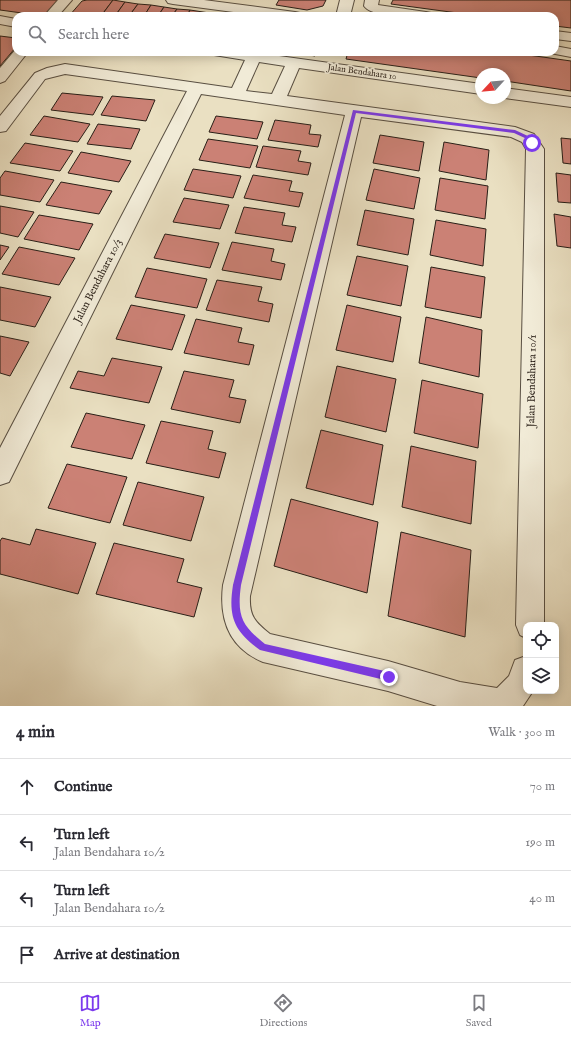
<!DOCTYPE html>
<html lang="en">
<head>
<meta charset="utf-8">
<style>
	body { margin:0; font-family:"IM FELL English",serif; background:#f2f2f3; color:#2b2b33 }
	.controls { position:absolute; right:12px; bottom:12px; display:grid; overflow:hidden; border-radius:8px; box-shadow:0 2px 10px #0003 }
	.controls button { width:36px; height:36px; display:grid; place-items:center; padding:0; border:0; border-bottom:1px solid #e1e1e2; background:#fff; color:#2b2b33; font:20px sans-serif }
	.compass { position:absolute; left:475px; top:68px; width:36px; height:36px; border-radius:50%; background:#fff; box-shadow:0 2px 10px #0003; rotate:244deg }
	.stop { position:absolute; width:12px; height:12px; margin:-9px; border:3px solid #7c3aed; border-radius:50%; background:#fff }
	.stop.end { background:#7c3aed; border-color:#fff; box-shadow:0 1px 4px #0008 }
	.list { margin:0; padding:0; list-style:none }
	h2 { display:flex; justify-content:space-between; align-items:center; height:52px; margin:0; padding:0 16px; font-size:17px }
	h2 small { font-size:13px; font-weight:400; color:#7c7c81 }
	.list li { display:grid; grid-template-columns:26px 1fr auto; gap:12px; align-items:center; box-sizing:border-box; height:56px; padding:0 16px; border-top:1px solid #e1e1e2 }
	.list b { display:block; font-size:15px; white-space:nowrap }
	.list p { margin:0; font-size:13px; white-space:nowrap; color:#7c7c81 }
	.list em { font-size:13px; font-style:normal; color:#7c7c81 }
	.icon { flex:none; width:22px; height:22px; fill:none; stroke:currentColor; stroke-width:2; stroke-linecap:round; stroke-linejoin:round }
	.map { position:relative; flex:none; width:571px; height:706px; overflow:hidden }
	.search { position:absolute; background:#fff; box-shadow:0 2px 10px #0003; left:12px; right:12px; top:12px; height:44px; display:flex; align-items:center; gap:10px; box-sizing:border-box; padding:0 14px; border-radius:12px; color:#7c7c81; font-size:15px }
	.sheet { height:276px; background:#fff }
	nav { display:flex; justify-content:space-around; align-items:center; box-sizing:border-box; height:56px; border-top:1px solid #e1e1e2; background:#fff; font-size:11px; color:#7c7c81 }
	nav a { display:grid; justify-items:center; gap:2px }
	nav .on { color:#7c3aed }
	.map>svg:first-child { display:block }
	.building { fill:#cb8175; stroke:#291f17 }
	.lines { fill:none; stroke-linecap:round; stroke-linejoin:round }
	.minor-casing { stroke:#594f42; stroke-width:2 }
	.minor { fill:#f1ebd7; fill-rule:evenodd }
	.route { fill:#7c3aed }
	.labels { text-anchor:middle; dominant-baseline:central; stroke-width:3.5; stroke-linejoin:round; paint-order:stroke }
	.far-street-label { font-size:9px; fill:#291f17; stroke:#f1ebd7 }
	.street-label { font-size:11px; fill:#291f17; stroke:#f1ebd7 }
</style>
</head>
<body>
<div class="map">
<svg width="571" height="706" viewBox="0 0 571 706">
	<rect width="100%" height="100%" fill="#eae0c2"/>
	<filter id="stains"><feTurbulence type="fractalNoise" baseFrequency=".005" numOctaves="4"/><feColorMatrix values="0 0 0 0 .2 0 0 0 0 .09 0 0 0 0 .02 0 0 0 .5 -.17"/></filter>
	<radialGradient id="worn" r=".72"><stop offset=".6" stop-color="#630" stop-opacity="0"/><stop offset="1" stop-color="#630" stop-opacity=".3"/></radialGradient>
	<!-- building -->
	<g class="building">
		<path d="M0,0h58l-14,16 -44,-6z"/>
		<path d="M87,0h26l-12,16h-32l13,-15z"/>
		<path d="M113,0l12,2 -10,14h-14z"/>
		<path d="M279,0h47l-3,6 -16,4 -31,-5z"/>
		<path d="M393,0h178v28l-16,-2v-10h-75l-89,-12z"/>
		<path d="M125,2l13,2 -9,12h-14z"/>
		<path d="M138,4l13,1 -7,11h-15z"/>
		<path d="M151,5l13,2 -6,9h-14z"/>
		<path d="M164,7l13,2 -5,7h-14z"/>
		<path d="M177,9l13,1 -3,6h-15z"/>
		<path d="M190,10l13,2 -2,4h-14z"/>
		<path d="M203,12l13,2 -1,2h-14z"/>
		<path d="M0,36l16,2v9l-16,19z"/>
		<path d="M292,52h24l-1,4z"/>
		<path d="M348,52h159l64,9v30l-66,-10v-7h-24v4l-135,-19z"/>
		<path d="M62,93l41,4 -10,18 -42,-5z"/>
		<path d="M112,96l43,4 -9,21 -45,-6z"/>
		<path d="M44,116l46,8 -12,18 -48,-7z"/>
		<path d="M216,116l47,6 -6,17 -48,-7z"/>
		<path d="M275,120l36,5 -2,9 12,1 -3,12 -50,-7z"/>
		<path d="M98,124l42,5 -9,20 -44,-5z"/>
		<path d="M380,135l44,7 -5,29 -46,-8z"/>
		<path d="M561,138l10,1v25l-8,-1z"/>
		<path d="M208,139l50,7 -8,22 -51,-8z"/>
		<path d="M444,142l45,8 -3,30 -47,-9z"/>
		<path d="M25,143l48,8 -13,20 -50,-8z"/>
		<path d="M263,146l38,5 -3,10 13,2 -3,12 -52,-8z"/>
		<path d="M81,152l50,9 -12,21 -51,-9z"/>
		<path d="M193,169l48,7 -8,22 -49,-8z"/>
		<path d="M374,169l46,9 -6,31 -48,-9z"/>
		<path d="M5,171l49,9 -14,22 -40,-7v-17z"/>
		<path d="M556,173l15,2v28l-13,-1z"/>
		<path d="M253,175l39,6 -3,10 14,2 -4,14 -55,-9z"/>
		<path d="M440,178l48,8 -3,33 -50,-9z"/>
		<path d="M61,182l51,9 -13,23 -53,-9z"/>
		<path d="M184,198l45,7 -9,24 -47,-7z"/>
		<path d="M0,206l34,6 -16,25 -18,-4z"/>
		<path d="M244,207l41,6 -3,12 14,2 -4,15 -57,-9z"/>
		<path d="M365,210l49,9 -6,36 -51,-10z"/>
		<path d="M554,214l17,3v31l-14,-2z"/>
		<path d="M39,215l54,9 -14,26 -55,-11z"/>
		<path d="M436,220l50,9 -3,37 -53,-11z"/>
		<path d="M165,234l54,9 -9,25 -56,-10z"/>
		<path d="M232,242l42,7 -3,12 14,3 -4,16 -59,-10z"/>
		<path d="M0,245l9,2 -9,13z"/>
		<path d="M19,247l56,11 -16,27 -57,-11z"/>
		<path d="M357,256l51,10 -7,40 -54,-11z"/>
		<path d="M431,267l54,10 -4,41 -56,-11z"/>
		<path d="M147,268l60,11 -10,29 -62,-11z"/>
		<path d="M217,280l45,7 -4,14 15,3 -4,18 -63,-12z"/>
		<path d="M0,287l51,10 -16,30 -35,-7z"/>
		<path d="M131,305l54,10 -13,35 -56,-11z"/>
		<path d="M347,305l54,12 -8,45 -57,-12z"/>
		<path d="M426,317l56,13 -3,47 -60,-14z"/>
		<path d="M196,319l46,9 -4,14 16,3 -5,20 -65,-12z"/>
		<path d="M0,336l29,6 -19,34 -10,-3z"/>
		<path d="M112,358l50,9 -13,36 -79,-15 8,-17 26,5z"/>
		<path d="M337,366l59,13 -10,53 -61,-15z"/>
		<path d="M184,371l50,9 -5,17 17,3 -6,23 -69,-14z"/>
		<path d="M422,380l61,14 -5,54 -64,-15z"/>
		<path d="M86,413l59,12 -13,34 -61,-12z"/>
		<path d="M161,421l52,10 -5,18 18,4 -7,25 -73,-15z"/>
		<path d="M321,430l62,15 -10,60 -67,-17z"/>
		<path d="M411,446l65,15 -5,63 -69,-17z"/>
		<path d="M67,464l60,13 -17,46 -62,-15z"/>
		<path d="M138,482l66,15 -13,44 -68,-16z"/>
		<path d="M291,499l87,23 -11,71 -93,-27z"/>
		<path d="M36,529l60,14 -18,51 -78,-20v-33l2,-3 28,7z"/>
		<path d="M401,532l70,18 -6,87 -77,-21z"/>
		<path d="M114,543l70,16 -7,23 25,6 -8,29 -98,-23z"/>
	</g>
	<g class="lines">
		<defs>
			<g id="minor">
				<path d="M58,0h14l-14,16h-14z"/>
				<path d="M166,0h38l91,12 5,1 2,3h-38l-91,-12 -5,-1z"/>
				<path d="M340,0h14l-4,16h-14z"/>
				<path d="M365,0h14l-1,5 48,7 5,1 2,3c-15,0 -60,3 -69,-10z"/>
				<path d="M0,16l16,3v8l-16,-3z"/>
				<path d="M555,31l16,2v8l-16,-2z"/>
				<path d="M555,46l16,3v8l-21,-4 5,-1z"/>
				<path d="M16,49v3h12l-23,29 -5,2v-15z"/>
				<path d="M212,52h38l231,32v10l-182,-26 -12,28 228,31 19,7 10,15v476h-18v13l-6,-3 -4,-10 10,-476 -4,-7 -11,-5 -150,-20 -111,479c-1,20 5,26 20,38l118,27 72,21 37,6 12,-12 6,-16 11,-4v35h7l-10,15h-86l-49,-15 -125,-29c-34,-14 -44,-43 -40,-77l122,-470 -144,-21 -192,388 -9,3v-37l187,-357 -122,-17 -20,5 -39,52 -6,1v-16l35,-43 12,-5 18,-4 167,24 13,-28 -31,-5zM259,62l26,4 -13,28 -26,-3z"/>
				<path d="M505,88l66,9v10l-66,-9z"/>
			</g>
		</defs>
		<!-- minor casing -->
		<use href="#minor" class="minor-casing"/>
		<!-- minor -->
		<use href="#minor" class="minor"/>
	</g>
	<!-- route -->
	<path class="route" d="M353,110l162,20 15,7 5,6 -4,1 -4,-5 -13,-6 -158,-20 -115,472c-4,30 0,40 24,59l124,28 4,5 -4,4 -129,-31c-26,-19 -32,-33 -27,-65z"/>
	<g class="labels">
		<!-- far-street labels -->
		<g class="far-street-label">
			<text transform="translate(362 72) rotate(8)">Jalan Bendahara 10</text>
		</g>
		<!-- street labels -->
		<g class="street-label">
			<text transform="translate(98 281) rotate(-63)">Jalan Bendahara 10/3</text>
			<text transform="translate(532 381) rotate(-89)">Jalan Bendahara 10/1</text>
		</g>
	</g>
	<rect width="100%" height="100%" filter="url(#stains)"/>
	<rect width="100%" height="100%" fill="url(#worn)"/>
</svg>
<div class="controls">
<button><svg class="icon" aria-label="locate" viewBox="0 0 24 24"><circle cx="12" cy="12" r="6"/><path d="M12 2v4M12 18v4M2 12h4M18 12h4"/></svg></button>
<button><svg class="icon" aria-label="layers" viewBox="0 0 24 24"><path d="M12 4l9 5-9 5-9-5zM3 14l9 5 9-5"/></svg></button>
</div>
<svg class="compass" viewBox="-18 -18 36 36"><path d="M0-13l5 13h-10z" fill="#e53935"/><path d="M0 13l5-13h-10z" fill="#7c7c81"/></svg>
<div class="stop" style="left:532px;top:143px"></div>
<div class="stop end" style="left:389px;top:677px"></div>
<div class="search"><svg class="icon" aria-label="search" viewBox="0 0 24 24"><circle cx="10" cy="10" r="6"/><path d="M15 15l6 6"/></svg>Search here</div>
</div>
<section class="sheet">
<h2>4 min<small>Walk · 300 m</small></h2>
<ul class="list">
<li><svg class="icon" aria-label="ahead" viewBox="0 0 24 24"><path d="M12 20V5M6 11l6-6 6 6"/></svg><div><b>Continue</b></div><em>70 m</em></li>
<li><svg class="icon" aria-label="left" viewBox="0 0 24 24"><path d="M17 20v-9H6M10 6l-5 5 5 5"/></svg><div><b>Turn left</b><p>Jalan Bendahara 10/2</p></div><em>190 m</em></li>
<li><svg class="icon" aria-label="left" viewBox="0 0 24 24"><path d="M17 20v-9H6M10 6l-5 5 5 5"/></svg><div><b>Turn left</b><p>Jalan Bendahara 10/2</p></div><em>40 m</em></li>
<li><svg class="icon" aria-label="arrive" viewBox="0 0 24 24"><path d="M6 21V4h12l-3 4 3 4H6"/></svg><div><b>Arrive at destination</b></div></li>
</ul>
</section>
<nav>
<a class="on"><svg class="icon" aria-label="map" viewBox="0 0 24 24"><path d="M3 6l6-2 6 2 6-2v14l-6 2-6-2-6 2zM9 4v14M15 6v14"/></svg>Map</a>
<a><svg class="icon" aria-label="directions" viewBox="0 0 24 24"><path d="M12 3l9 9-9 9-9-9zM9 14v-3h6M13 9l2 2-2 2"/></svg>Directions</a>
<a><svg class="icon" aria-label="saved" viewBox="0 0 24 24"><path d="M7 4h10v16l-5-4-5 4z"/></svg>Saved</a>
</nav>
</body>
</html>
